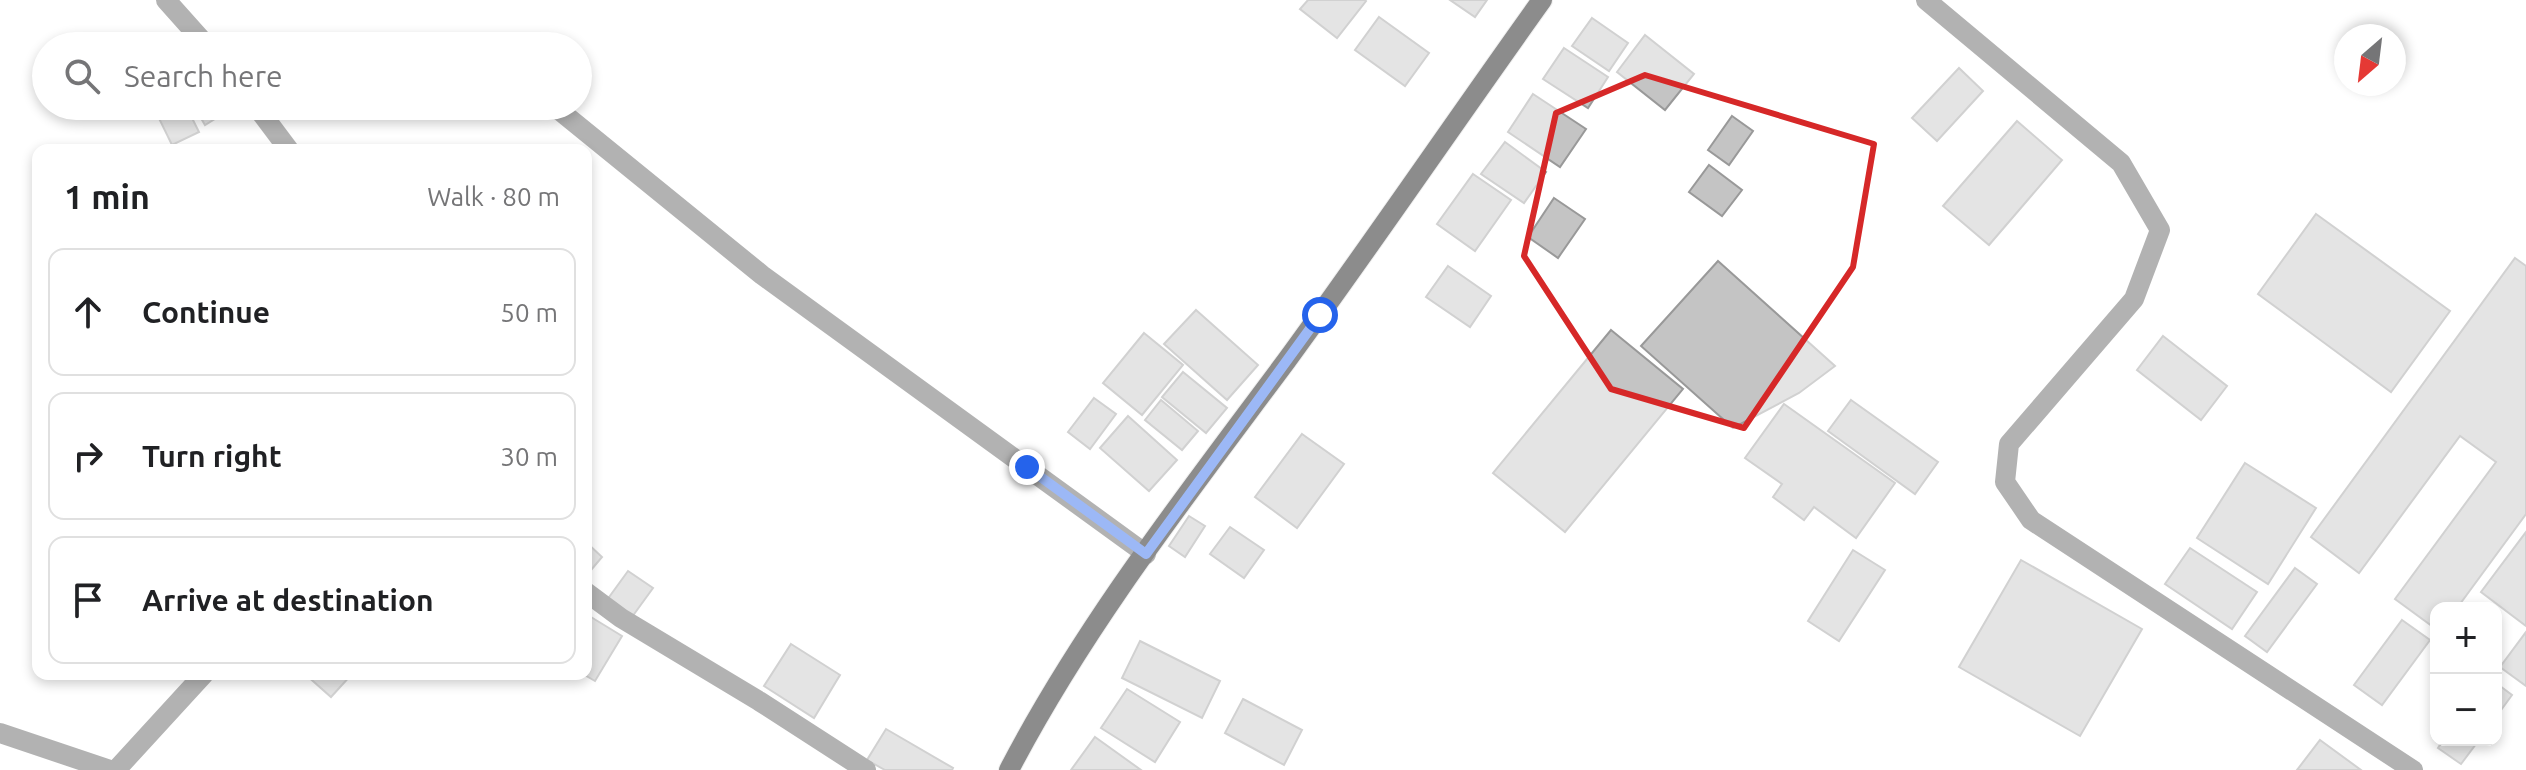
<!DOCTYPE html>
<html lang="en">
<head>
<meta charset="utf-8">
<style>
	body { margin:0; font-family:Ubuntu,sans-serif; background:#f2f2f2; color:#202124 }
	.controls { position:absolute; right:24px; bottom:24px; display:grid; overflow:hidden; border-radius:16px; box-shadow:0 4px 12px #0003 }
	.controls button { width:72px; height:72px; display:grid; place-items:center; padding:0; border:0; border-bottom:2px solid #e0e0e0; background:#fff; color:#202124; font:40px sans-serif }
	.compass { position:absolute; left:2334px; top:24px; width:72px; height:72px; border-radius:50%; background:#fff; box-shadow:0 4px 12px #0003; rotate:208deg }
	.stop { position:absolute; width:24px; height:24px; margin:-18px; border:6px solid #2563eb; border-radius:50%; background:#fff }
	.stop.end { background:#2563eb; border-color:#fff; box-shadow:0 2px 8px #0008 }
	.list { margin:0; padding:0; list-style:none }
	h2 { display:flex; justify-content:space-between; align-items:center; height:104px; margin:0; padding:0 32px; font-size:34px }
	h2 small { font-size:26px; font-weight:400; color:#757577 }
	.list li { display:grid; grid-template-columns:52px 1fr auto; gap:24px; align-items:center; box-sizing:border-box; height:128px; margin:0 16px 16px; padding:0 16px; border:2px solid #e0e0e0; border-radius:16px }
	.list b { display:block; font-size:30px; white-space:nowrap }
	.list em { font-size:26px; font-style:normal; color:#757577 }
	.icon { flex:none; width:44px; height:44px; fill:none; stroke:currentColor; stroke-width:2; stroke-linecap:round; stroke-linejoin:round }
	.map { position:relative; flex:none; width:2526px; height:770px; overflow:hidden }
	.search { position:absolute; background:#fff; box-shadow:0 4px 12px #0003; left:32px; top:32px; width:560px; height:88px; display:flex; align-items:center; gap:20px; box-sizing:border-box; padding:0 28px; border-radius:44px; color:#757577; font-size:30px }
	.panel { position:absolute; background:#fff; box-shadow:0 4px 12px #0003; left:32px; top:144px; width:560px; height:536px; border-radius:16px }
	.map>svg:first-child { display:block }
	.building { fill:#c4c4c4; stroke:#999; stroke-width:2 }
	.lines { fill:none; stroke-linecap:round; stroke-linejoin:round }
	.major-casing { stroke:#dbdbdb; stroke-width:22 }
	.minor { stroke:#555; stroke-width:20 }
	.major { stroke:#000; stroke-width:20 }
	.route { stroke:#2563eb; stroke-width:10 }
	.marked { fill:none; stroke:#d62828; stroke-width:6; stroke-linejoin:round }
</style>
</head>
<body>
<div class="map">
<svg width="2526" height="770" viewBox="0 0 2526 770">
	<rect width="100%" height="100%" fill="#fff"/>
	<!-- building -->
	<g class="building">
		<path d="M1308,0h57l1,1 -29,37 -37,-29z"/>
		<path d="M1450,0h37l-12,17z"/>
		<path d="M1379,17l50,36 -24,33 -50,-36z"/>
		<path d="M1592,18l36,25 -19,28 -37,-25z"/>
		<path d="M1645,35l49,39 -29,36 -48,-38z"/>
		<path d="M1564,48l44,29 -20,31 -45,-29z"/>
		<path d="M1959,68l24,23 -46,50 -25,-23z"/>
		<path d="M1533,94l53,35 -26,38 -52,-35z"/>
		<path d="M153,106h33l13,26 -27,13z"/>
		<path d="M194,106h28l4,6 -21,13z"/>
		<path d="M1732,116l21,15 -24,34 -21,-15z"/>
		<path d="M2017,121l45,39 -73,85 -46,-39z"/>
		<path d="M1505,142l41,30 -22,31 -43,-29z"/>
		<path d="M1709,165l33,25 -20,26 -33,-24z"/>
		<path d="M1473,174l38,26 -36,51 -38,-27z"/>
		<path d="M1554,198l31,21 -27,39 -30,-21z"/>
		<path d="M2316,214l134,97 -59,81 -133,-98z"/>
		<path d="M2515,258l11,8v248l-69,94h-21v21l-41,-30 101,-137 -36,-26 -101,137 -48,-36z"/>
		<path d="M1718,261l117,105 -36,27 -66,35 -92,-82z"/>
		<path d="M1448,266l43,30 -21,31 -44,-30z"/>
		<path d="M1196,310l62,55 -31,35 -63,-56z"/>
		<path d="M1611,330l72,59 -118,143 -72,-59z"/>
		<path d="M1144,333l39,32 -41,50 -39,-32z"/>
		<path d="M2163,336l64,50 -26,34 -64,-50z"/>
		<path d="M1183,372l44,36 -21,25 -44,-36z"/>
		<path d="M1094,398l22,16 -26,35 -22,-17z"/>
		<path d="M1161,400l37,31 -16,19 -37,-30z"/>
		<path d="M1851,400l87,62 -23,32 -87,-63z"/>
		<path d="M1784,404l111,79 -39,55 -42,-31 -10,13 -31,-23 9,-13 -37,-26z"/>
		<path d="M1128,416l49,44 -28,31 -49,-43z"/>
		<path d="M1302,434l42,30 -47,64 -42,-31z"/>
		<path d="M2245,463l71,45 -48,76 -71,-46z"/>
		<path d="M1189,516l16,10 -20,31 -16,-11z"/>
		<path d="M1230,527l34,23 -20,28 -34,-24z"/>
		<path d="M2526,532v94l-45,-34z"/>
		<path d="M586,542l16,15 -16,19z"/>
		<path d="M2190,548l67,44 -25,37 -67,-45z"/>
		<path d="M1853,550l32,20 -46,71 -31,-20z"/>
		<path d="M2021,560l121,69 -62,107 -121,-69z"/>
		<path d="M2295,568l22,16 -50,68 -22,-16z"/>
		<path d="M628,571l25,17 -21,29 -25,-17z"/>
		<path d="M586,614l36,22 -27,45 -12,-7h3z"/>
		<path d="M2402,620l28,20 -48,65 -28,-20z"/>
		<path d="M2526,632v54l-26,-19z"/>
		<path d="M1140,641l80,40 -18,37 -80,-40z"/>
		<path d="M791,644l49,31 -26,43 -50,-32z"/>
		<path d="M305,674h47l-21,23z"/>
		<path d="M2496,683l16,12 -16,22z"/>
		<path d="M1127,689l53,33 -25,40 -54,-34z"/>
		<path d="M1243,699l59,31 -18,35 -59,-32z"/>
		<path d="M886,729l67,39 -1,2h-67l-18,-10z"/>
		<path d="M1095,737l46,33h-70z"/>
		<path d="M2320,740l41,30h-64z"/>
		<path d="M2443,740h36l-18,24 -23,-16z"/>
	</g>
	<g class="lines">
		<defs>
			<path id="major" d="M1009,770c76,-146 180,-278 278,-410 87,-119 169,-240 255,-360"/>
		</defs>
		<!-- major casing -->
		<use href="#major" class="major-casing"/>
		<!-- minor -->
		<g class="minor">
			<path d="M166,0l41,46"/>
			<path d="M1926,0l195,163 39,67 -26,69 -125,145 -4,38 26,38 382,250"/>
			<path d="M256,106l33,44"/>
			<path d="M554,106l208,169 384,279"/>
			<path d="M586,592l35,26 138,83 107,69"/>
			<path d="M0,733l110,37"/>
			<path d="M116,770l88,-96"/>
		</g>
		<!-- major -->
		<use href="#major" class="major"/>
	</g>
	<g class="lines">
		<!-- route -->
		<path class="route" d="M1027,467l119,87 174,-239"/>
	</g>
	<!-- marked area -->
	<path d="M0 0H2526V770H0ZM1645,75l229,69 -21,123 -109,161 -133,-39 -87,-133 32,-143z" fill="#fff" fill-opacity=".55" fill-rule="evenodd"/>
	<path class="marked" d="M1645,75l229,69 -21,123 -109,161 -133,-39 -87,-133 32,-143z"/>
</svg>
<div class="controls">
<button>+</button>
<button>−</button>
</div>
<svg class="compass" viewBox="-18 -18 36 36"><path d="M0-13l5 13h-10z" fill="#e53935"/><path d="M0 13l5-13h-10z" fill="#757577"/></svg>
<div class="stop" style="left:1320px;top:315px"></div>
<div class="stop end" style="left:1027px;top:467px"></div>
<div class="search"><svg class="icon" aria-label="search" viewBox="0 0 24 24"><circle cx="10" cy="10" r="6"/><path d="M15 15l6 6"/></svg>Search here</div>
<section class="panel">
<h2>1 min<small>Walk · 80 m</small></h2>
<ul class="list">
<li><svg class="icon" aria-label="ahead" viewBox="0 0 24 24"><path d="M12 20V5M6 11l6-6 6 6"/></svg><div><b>Continue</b></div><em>50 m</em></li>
<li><svg class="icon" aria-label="right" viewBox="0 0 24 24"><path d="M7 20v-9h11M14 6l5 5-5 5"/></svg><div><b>Turn right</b></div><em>30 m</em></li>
<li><svg class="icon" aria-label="arrive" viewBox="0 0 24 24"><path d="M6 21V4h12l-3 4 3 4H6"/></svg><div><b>Arrive at destination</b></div></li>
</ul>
</section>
</div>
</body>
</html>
